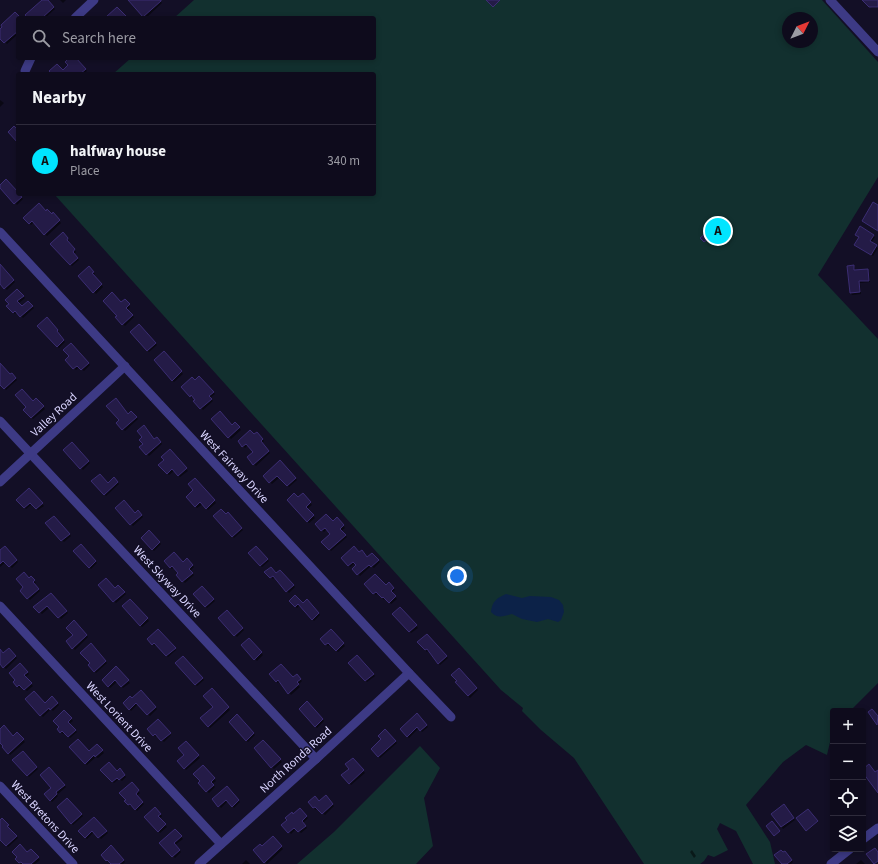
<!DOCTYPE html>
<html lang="en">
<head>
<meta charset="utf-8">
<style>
	body { margin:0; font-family:"Source Sans 3",sans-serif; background:#171425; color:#f1f3f6 }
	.controls { position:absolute; right:12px; bottom:12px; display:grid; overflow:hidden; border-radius:4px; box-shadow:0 2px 6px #0003 }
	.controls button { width:36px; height:36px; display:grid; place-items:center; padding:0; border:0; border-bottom:1px solid #2e2b3b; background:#0e0b1c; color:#f1f3f6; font:20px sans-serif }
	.compass { position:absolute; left:782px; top:12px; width:36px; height:36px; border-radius:50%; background:#0e0b1c; box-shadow:0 2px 6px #0003; rotate:48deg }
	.you { position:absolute; left:457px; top:576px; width:14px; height:14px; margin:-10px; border:3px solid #fff; border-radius:50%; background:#1a73e8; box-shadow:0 0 0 6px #1a73e833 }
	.badge { display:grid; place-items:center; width:26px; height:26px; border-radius:50%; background:#00e5ff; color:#111; font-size:13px; font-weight:700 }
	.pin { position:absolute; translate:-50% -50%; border:2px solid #fff; box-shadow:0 1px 4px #0006 }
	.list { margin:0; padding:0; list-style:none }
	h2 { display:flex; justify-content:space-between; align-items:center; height:52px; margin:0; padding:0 16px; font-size:17px }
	h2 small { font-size:13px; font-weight:400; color:#9b9ba3 }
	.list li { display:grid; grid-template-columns:26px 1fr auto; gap:12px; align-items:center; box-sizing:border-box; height:72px; padding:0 16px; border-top:1px solid #2e2b3b }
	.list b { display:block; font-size:15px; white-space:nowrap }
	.list p { margin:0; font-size:13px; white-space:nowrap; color:#9b9ba3 }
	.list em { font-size:13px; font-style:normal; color:#9b9ba3 }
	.icon { flex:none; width:22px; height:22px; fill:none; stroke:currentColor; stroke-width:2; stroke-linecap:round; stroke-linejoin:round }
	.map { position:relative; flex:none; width:878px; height:864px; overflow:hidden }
	.search { position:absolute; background:#0e0b1c; box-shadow:0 2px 6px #0003; left:16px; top:16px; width:360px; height:44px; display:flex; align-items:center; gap:10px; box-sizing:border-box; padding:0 14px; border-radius:4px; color:#9b9ba3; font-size:15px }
	.panel { position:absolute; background:#0e0b1c; box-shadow:0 2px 6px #0003; left:16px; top:72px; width:360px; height:124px; border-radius:4px }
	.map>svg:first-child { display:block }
	.green { fill:#12302f; fill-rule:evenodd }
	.water { fill:#0c2248 }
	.shadow { fill:#0007 }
	.building { fill:#241b47; stroke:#3b2d73 }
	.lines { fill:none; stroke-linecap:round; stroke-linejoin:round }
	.street { stroke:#3d3a85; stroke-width:9 }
	.labels { text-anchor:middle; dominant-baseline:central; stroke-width:3; stroke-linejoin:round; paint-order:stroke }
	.street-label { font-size:12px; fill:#d9d4ff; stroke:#130f26 }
</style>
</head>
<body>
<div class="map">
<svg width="878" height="864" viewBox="0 0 878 864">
	<rect width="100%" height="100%" fill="#130f26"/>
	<!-- green -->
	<g class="green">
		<path d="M194,0h628l56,62v115l-60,98 60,64v344l-28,28h-17v18l-6,26 -21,-10 -23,17 -37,43 24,37 5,22h-22l-17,-33 -16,-8 -3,6 11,21 -14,7 -6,-2 -4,6 -4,3h-56l-70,-106 -33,-28 -19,-19 1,-3 -22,-18 -447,-496h320v-120h-261l18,-16h243v-40h-200zM788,18h24v24h-24z"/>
		<path d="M420,746l20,22 -16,30 9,48 -17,18h-119l37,-32z"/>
	</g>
	<!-- water -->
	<path class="water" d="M506,594l16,4 8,-2 21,1 8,3 4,5 1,7 -3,8 -3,2 -10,-3 -11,3 -15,-3 -10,-5c-8,2 -15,5 -21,-2 1,-11 6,-14 15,-18z"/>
	<!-- shadow -->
	<g class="shadow">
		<path d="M43,0h4l8,9 -10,9h-16z"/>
		<path d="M60,0h6l-3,3z"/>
		<path d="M129,0h30l3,3 -16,15z"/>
		<path d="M863,0h15v8h-6z"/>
		<path d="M15,13l5,5h-2v16l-11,10 -7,-7v-7z"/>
		<path d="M70,58h5l12,13 -4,3h-30l10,-3 7,-6z"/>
		<path d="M0,100l4,3 -4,4z"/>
		<path d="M0,186l18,8 5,5 -6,6z"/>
		<path d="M46,212l6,3 1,-1 8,9 -14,13 -13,-14 -3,3 -7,-7z"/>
		<path d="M719,224l8,9 -9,8 -8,-9z"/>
		<path d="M63,234l6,7 -1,1 8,10 -2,2 5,6 -7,6 -20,-22z"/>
		<path d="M858,236h15l2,1 -4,6 7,5 -5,8 -17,-11 4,-7z"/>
		<path d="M0,265l15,17 -8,8 -7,-7z"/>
		<path d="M854,266l2,5 11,-1 2,1 1,11 -10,1 1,11 -9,1 -1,-2z"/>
		<path d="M89,268l6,6 -2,1 10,12 -7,7 -16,-18z"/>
		<path d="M17,290l8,8 -7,6 4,4 6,-6 6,6 -11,10 -6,-6 -2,2 -7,-8z"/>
		<path d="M125,301l5,6 -3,3 7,7 -9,9 -8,-9 4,-13z"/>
		<path d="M47,319l12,13 -1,2 7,8 -6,6 -20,-22z"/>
		<path d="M139,325l18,20 -8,7 -18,-20z"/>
		<path d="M71,345l19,20 -6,6 -5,-4 -3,3 -10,-10 4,-4z"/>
		<path d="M164,352l19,22 -9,8 -19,-22z"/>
		<path d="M0,365l10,11 2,-2 5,6 -11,10 -6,-7z"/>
		<path d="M199,377l16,17 -5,4 3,3 -10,9 -8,-9 2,-1 -3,-4 -2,2 -10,-11 13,-6z"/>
		<path d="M36,399l9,10 -12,10 -9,-9z"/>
		<path d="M131,412l7,7 -13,12 -8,-8z"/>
		<path d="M212,419l20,7 3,-2 6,6 -10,9z"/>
		<path d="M254,435h4l6,6 -2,2 8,10 -14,13 -8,-8 6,-6 -6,-7 -3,3 -6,-6z"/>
		<path d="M157,438l5,6 -13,12 -8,-9z"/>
		<path d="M72,443l18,20 -7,7 -18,-20z"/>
		<path d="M170,451l18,20 -8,6 -6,-6 -5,4 -9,-10 5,-5z"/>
		<path d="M280,462l17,18 -8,7 -9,-10 -8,7 -8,-8z"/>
		<path d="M114,479l5,5 -13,12 -13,-15 15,3z"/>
		<path d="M195,479l21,24 -8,7 -5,-6 -6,4 -10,-11 8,-7z"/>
		<path d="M29,490l15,16 -6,4 -6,-6 -6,5 -8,-9z"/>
		<path d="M303,494l9,11 -5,4 8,9 -6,5 -21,-23 10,-2z"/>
		<path d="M116,509l19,5 3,-3 5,6 -10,9z"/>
		<path d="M228,514l15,16 -9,8 -19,-22 11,-1z"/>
		<path d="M54,517l17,19 -7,6 -17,-18z"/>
		<path d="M338,520l7,8 -4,3 6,6 -16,14 -8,-9 9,-8 -5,-5 -3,3 -8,-8z"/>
		<path d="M149,531l12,13 -7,7 -12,-13z"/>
		<path d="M81,545l16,18 -6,6 -16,-18z"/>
		<path d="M5,547l13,15 -6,6 -6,-6 -6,5v-16z"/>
		<path d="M256,547l13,14 -7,6 -13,-14z"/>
		<path d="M359,554l9,4 4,-4 8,8 -6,6 -3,-2 -11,10 -6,-7 3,-3 -2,-3 -5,4 -8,-9z"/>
		<path d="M187,560l7,7 -4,4 4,4 -9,8 -8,-8 2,-2 -4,-6 -3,2 -7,-8 18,2z"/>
		<path d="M280,571l15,16 -6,6 -14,-16 -2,2 -7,-7 10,2z"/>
		<path d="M31,578l5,5 -2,1 6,7 -10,9 -9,-9z"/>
		<path d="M366,584l20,3 3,-3 6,6 -4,3 6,6 -6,5 -5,-6 -2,2 -6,-7 -2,2z"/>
		<path d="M99,585l16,4 3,-3 8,8 -10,9z"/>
		<path d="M202,588l13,13 -8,7 -12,-14z"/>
		<path d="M51,595l17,18 -7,6 -11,-12 -8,7 -7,-7z"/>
		<path d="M130,600l19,21 -7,6 -19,-21z"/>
		<path d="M290,601l13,3 4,-3 13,14 -6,6 -14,-16 -3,3z"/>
		<path d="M400,608l18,20 -7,5 -17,-19z"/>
		<path d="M227,612l17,18 -7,7 -17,-19z"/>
		<path d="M74,622l14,15 -13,13 -8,-9 7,-6z"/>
		<path d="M158,630l18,20 -8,7 -12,-13 -1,2 -7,-7z"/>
		<path d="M331,630l14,16 -7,6 -8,-8 -2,2 -7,-7z"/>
		<path d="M427,635l21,23 -8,7 -7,-8 -4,-7 -2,2 -8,-9z"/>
		<path d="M249,639l14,16 -6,6 -14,-16z"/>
		<path d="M90,645l17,18 -11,10 -7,-8 2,-2z"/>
		<path d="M9,649l8,9 -11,11 -6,-6v-13l4,4z"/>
		<path d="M183,657l21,23 -7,6 -21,-23z"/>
		<path d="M357,657l18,19 -8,6 -17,-19z"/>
		<path d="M20,664l9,10 -4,3 8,9 -6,5 -5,-5 -3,2 -1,-2z"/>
		<path d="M116,668l14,15 -7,5 -6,-6 -7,6 -7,-8z"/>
		<path d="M459,669l19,21 -8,8 -13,-15z"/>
		<path d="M270,674l23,5 3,-4 6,6 -4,4 2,2 -9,8 -11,-14 -2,2z"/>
		<path d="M212,690l18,20 -20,18 -8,-10 13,-11z"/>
		<path d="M141,691l16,18 -7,7 -12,-12 -7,7 -7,-8 8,-4z"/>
		<path d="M52,697l7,8 -6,6 -2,-2 -8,8 -17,-18 19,5z"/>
		<path d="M307,703l17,18 -7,7 -17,-19z"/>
		<path d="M64,711l9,10 -4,3 8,8 -7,6 -5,-5 -2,1 -5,-5 2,-2z"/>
		<path d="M237,715l18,20 -7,7 -18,-20z"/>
		<path d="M417,715l11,12 -6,5 -3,-4 -10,10 -8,-9z"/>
		<path d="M158,720l13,15 -7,7 -7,-7 -1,2 -8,-8z"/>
		<path d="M0,730l13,7 4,-3 8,8 -15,13 -10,-13z"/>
		<path d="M385,731l12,12 -17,15 -8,-9 11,-9z"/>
		<path d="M263,741l19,21 -8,7 -19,-21z"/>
		<path d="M186,742l14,16 -14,12 -7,-9 6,-6z"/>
		<path d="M97,745l7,8 -6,5 -2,-1 -9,8 -16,-18 18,5z"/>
		<path d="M23,752l15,17 -9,8 -15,-17z"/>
		<path d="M352,759l13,14 -14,12 -8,-9 7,-7z"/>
		<path d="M203,766l13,15 -4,3 3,3 -6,6 -10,-10 2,-2z"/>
		<path d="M49,769l17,18 -9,8 1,1 -6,6 -7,-8 8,-6z"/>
		<path d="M102,770l15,2 2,-2 7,7 -4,4 -3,-2 -5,4z"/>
		<path d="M132,783l8,10 -4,3 8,8 -7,7 -5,-6 -2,1 -4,-5z"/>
		<path d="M227,787l13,15 -6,6 -6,-7 -7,7 -8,-9z"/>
		<path d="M326,797l8,9 -9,9 -7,-7 -2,2 -7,-8h10z"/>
		<path d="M67,799l16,17 -10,9 -15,-17z"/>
		<path d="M785,807l10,13 -12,9 -11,-15z"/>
		<path d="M155,809l7,7 -3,3 8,8 -7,6 -14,-16z"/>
		<path d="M300,810l8,8 -5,5 4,5 -6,5 -5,-4 -5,5 -8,-9z"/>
		<path d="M808,810l10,12 -10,8 -10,-12z"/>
		<path d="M94,818l14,15 -7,6 -7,-7 -7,7 -7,-8z"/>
		<path d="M2,819l16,19 -10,9 -8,-9v-17z"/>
		<path d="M175,830l8,9 -8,6 6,7 -6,6 -14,-15z"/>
		<path d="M273,838l10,11 -16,15 -13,-14 8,-2z"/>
		<path d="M111,847l14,15 -2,2h-10l-3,-3 -2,1 -6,-7z"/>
		<path d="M31,850l9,10 -5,4h-11l-1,-1 -2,1 -2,-1z"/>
		<path d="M692,850l4,6 -2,2 -4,-6z"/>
		<path d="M786,854l7,8 -2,2h-8z"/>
		<path d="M246,860l4,4h-8z"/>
		<path d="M861,860l4,4h-9z"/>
	</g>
	<!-- building -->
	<g class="building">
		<path d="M42,0h6l6,7 -12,11h-14l-3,-3z"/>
		<path d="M128,0h33v1l-18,16z"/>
		<path d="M486,0h14l-7,7z"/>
		<path d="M862,0h16v7h-9z"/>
		<path d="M117,7l11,11h-20l-2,-1z"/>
		<path d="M15,12l6,6h-3v13l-14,12 -4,-4v-10l2,-2 -1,-2z"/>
		<path d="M69,58h7l10,11 -6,5 -4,-1 -2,1h-22l-3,-3 8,-7 6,6 5,-5 -3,-3z"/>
		<path d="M14,126l4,4v13l-10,-11z"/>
		<path d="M6,179l12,13v2l4,3 -8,7 -14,-16v-3z"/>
		<path d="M873,202l5,3v26l-16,-10z"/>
		<path d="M39,203l7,8 1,-2 5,5 1,-2 7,8 -16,15 -12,-14 -3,3 -6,-6z"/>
		<path d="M719,223l7,8 -10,9 -7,-8z"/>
		<path d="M860,226l14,9 -4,6 7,4 -6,10 -17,-10 5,-8 -4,-2z"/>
		<path d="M63,232l5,6 -1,2 8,9 -2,3 5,6 -8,7 -20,-21z"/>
		<path d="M707,232l4,5 -7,5 -4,-4z"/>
		<path d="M0,264l14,16 -10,9 -4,-5z"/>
		<path d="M854,265v5l14,-1 1,12h-10l1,11 -10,1 -3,-27z"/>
		<path d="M89,266l5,6 -2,1 10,11 -9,9 -15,-17z"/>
		<path d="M17,289l7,7 -7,5 5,5 6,-5 5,5 -13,11 -5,-6 -2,2 -7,-7 3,-2 -4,-4z"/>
		<path d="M112,292l9,10 4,-3 5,5 -4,4 7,7 -11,10 -7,-8 2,-1 -14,-15z"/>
		<path d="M47,317l11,13 -1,1 7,9 -7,7 -20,-21z"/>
		<path d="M139,324l17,19 -9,8 -17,-19z"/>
		<path d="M71,343l18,20 -8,7 -4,-4 -4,3 -8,-9 4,-4 -6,-6z"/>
		<path d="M164,351l18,20 -10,10 -18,-21z"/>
		<path d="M0,363l10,11 2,-1 4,5 -12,11 -4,-4z"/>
		<path d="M199,376l15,16 -5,4 3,3 -12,10 -7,-8 2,-1 -4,-5 -1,2 -9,-10 11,-10 3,3z"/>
		<path d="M22,389l11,12 3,-3 8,8 -13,12 -8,-8 3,-3 -11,-12z"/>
		<path d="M116,398l12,16 3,-3 6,6 -15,13 -6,-7 3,-3 -13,-14z"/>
		<path d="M220,411l12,14 3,-3 5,5 -12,11 -17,-19z"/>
		<path d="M144,425l10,14 3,-2 4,5 -15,13 -7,-8 4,-3 -4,-4 3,-3 -5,-6z"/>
		<path d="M250,430l4,4 3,-2 6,7 -2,2 8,10 -16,14 -6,-8 6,-5 -7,-8 -4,3 -4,-6z"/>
		<path d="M72,442l17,19 -9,8 -17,-19z"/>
		<path d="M170,449l17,19 -9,8 -6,-7 -5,5 -9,-9 6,-5 -3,-3z"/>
		<path d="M280,460l16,18 -9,8 -10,-10 -8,7 -6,-7z"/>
		<path d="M100,474l8,9 6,-6 4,5 -14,13 -13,-14z"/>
		<path d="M195,478l20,22 -9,9 -6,-7 -5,5 -9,-10 7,-7 -5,-6z"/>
		<path d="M29,488l14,15 -7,6 -6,-6 -6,5 -8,-8z"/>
		<path d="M294,493l4,4 5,-4 8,9 -5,5 8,8 -7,7 -20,-22z"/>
		<path d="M124,500l11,13 3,-3 4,5 -12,10 -15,-17z"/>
		<path d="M221,509l5,5 2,-2 14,16 -10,9 -19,-21z"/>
		<path d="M326,514l7,7 4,-4 7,8 -4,4 6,6 -17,15 -8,-8 9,-8 -5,-6 -4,3 -6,-7z"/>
		<path d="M54,516l16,18 -9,7 -16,-18z"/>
		<path d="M149,530l11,12 -8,8 -11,-12z"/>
		<path d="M81,544l15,17 -7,7 -16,-17z"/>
		<path d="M5,546l12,14 -8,7 -6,-6 -3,3v-14z"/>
		<path d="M256,546l12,13 -8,7 -12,-13z"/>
		<path d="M354,546l5,6 3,-2 5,7 5,-4 7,7 -8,7 -2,-2 -12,10 -5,-6 4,-4 -3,-3 -5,4 -7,-8z"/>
		<path d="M174,552l9,10 4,-4 6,7 -4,4 4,4 -11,9 -6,-7 2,-2 -6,-7 -2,2 -6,-7z"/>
		<path d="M271,567l5,6 4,-3 14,15 -8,7 -13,-16 -3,2 -6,-6z"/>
		<path d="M24,572l5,6 2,-2 4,4 -2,2 6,7 -12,10 -7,-8 3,-4 -7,-8z"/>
		<path d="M375,574l11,11 3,-3 5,6 -3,3 5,5 -7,7 -6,-6 -1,1 -6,-6 -3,2 -9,-10z"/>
		<path d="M106,578l9,10 3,-3 7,7 -12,10 -15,-17z"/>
		<path d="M202,586l12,13 -9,8 -12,-13z"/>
		<path d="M51,593l16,18 -9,7 -11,-12 -8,7 -6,-6z"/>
		<path d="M295,595l8,8 4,-4 12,14 -7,7 -14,-16 -3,3 -6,-6z"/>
		<path d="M130,599l18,19 -8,8 -18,-20z"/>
		<path d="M400,607l17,18 -8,7 -17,-18z"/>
		<path d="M227,610l16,18 -9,8 -16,-18z"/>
		<path d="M74,620l13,15 -15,14 -6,-8 7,-6 -7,-7z"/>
		<path d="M158,629l18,19 -10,8 -12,-13 -2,2 -5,-6z"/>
		<path d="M331,629l13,14 -8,8 -8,-8 -3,2 -5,-6z"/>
		<path d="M427,634l20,22 -9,8 -11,-15 -2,1 -8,-8z"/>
		<path d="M249,638l13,14 -8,8 -13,-15z"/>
		<path d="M91,643l15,18 -12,11 -6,-7 2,-2 -10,-10z"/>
		<path d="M9,648l7,8 -13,12 -3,-4v-15l3,4z"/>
		<path d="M357,655l17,19 -9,7 -17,-18z"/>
		<path d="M183,656l20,22 -8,7 -20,-22z"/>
		<path d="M20,663l8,9 -4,3 8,8 -8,7 -5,-5 -2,2 -4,-5 2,-2 -6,-7z"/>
		<path d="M281,664l12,13 4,-3 4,5 -4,3 2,2 -11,10 -10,-14 -2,2 -7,-8z"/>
		<path d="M116,666l13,14 -8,7 -6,-7 -7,7 -6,-7z"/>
		<path d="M459,668l18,20 -9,8 -13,-14 2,-1 -6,-6z"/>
		<path d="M212,688l17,19 -21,20 -8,-9 13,-11 -10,-11z"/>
		<path d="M141,690l15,17 -9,8 -11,-12 -7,7 -6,-7 7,-7 2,2z"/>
		<path d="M34,691l11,12 7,-7 6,7 -8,7 -1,-2 -9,8 -15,-17z"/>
		<path d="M307,701l16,18 -8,8 -16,-18z"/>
		<path d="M872,709l6,7 -1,9 -9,-13z"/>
		<path d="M64,710l8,8 -4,4 8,8 -8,7 -6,-6 -2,2 -3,-4 2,-2 -6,-6z"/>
		<path d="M417,713l10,12 -7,6 -3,-4 -10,10 -7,-8z"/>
		<path d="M237,714l17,19 -8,8 -17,-19z"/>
		<path d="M158,719l13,14 -10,8 -6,-7 -2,2 -6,-7z"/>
		<path d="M4,725l9,11 4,-4 7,7 -16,15 -6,-7 1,-1 -3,-3v-14z"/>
		<path d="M385,729l11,12 -18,16 -7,-8 10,-10 -3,-3z"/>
		<path d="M78,739l11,12 8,-7 6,6 -8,7 -1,-2 -9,9 -16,-17z"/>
		<path d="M263,740l18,19 -10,9 -17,-20z"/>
		<path d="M186,741l13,14 -15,14 -7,-8 7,-6 -6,-7z"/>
		<path d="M23,751l14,16 -10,9 -15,-16z"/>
		<path d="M353,758l11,12 -15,14 -8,-9 8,-6 -4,-5z"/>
		<path d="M109,762l8,9 3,-3 5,7 -6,5 -2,-2 -5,4 -12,-12z"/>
		<path d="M869,764l6,8 3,-2v23l-15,-20v-4z"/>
		<path d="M203,765l12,13 -4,4 3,3 -8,7 -8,-9 2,-2 -7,-7z"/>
		<path d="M49,767l16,18 -9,7 1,2 -7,7 -6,-7 7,-6 -11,-13z"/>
		<path d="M132,782l7,8 -3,4 7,8 -8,8 -5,-6 -2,1 -4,-4 2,-1 -7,-7z"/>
		<path d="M227,786l12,14 -7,7 -6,-7 -8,7 -6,-8z"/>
		<path d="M326,795l7,9 -11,10 -7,-7 -2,1 -5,-6 7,-6 4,5z"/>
		<path d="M67,798l15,16 -11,10 -14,-17z"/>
		<path d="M784,804l10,14 -13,9 -10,-13z"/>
		<path d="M155,807l6,7 -3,2 8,8 -8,8 -14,-15z"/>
		<path d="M300,808l7,8 -5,5 4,5 -8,6 -4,-4 -6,5 -7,-8 6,-5 -2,-2 7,-6 1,2z"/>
		<path d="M808,809l10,12 -12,10 -10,-13z"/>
		<path d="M94,817l13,14 -9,7 -6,-7 -7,7 -7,-7z"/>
		<path d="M2,818l7,7 -2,1 10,10 -11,10 -6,-6v-20z"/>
		<path d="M772,821l8,10 -6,5 -8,-10z"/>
		<path d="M175,829l7,7 -8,7 6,7 -8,7 -13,-14z"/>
		<path d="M273,836l9,10 -18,17 -11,-13 7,-6 2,2z"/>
		<path d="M20,844l7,8 4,-3 8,8 -8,7h-8l-2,-2 -2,1 -4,-4 2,-2 -5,-5z"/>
		<path d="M111,845l13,15 -5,4h-8l-4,-4 -1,1 -5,-6z"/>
		<path d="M875,848l3,4v9l-4,3 -8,-10z"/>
		<path d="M781,850l2,2 2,-1 7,9 -5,4h-5l-8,-9z"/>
	</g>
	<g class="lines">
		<!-- street -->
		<g class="street">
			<path d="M830,0l48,52"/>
			<path d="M75,18l19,-18"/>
			<path d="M25,71l6,-13"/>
			<path d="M0,232l409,441 42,44"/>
			<path d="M0,421l316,338"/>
			<path d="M0,482l125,-116"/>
			<path d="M0,606l221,238"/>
			<path d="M0,786l73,78"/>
			<path d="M863,839l15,-11"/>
			<path d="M199,864l117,-105 93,-86"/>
			<path d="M831,864l19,-15"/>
		</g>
	</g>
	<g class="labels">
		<!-- street labels -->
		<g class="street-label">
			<text transform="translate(54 415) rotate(-43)">Valley Road</text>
			<text transform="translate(234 467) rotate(47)">West Fairway Drive</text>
			<text transform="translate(167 582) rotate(47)">West Skyway Drive</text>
			<text transform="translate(119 717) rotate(47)">West Lorient Drive</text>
			<text transform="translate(296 760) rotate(-42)">North Ronda Road</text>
			<text transform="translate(45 817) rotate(47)">West Bretons Drive</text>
		</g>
	</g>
</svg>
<div class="controls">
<button>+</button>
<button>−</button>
<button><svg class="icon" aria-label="locate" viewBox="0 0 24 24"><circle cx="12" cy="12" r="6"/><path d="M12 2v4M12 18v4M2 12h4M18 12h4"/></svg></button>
<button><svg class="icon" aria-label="layers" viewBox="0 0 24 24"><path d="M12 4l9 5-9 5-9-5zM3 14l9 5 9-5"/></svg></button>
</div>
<svg class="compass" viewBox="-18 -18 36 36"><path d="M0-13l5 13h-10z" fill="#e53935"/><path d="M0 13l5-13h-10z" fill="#9b9ba3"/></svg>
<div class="you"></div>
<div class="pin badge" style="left:718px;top:231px">A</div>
<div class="search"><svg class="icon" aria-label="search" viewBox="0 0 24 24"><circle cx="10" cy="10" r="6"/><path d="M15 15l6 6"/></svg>Search here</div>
<section class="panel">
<h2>Nearby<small></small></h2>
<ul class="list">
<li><span class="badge">A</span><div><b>halfway house</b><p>Place</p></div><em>340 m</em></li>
</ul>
</section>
</div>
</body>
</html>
